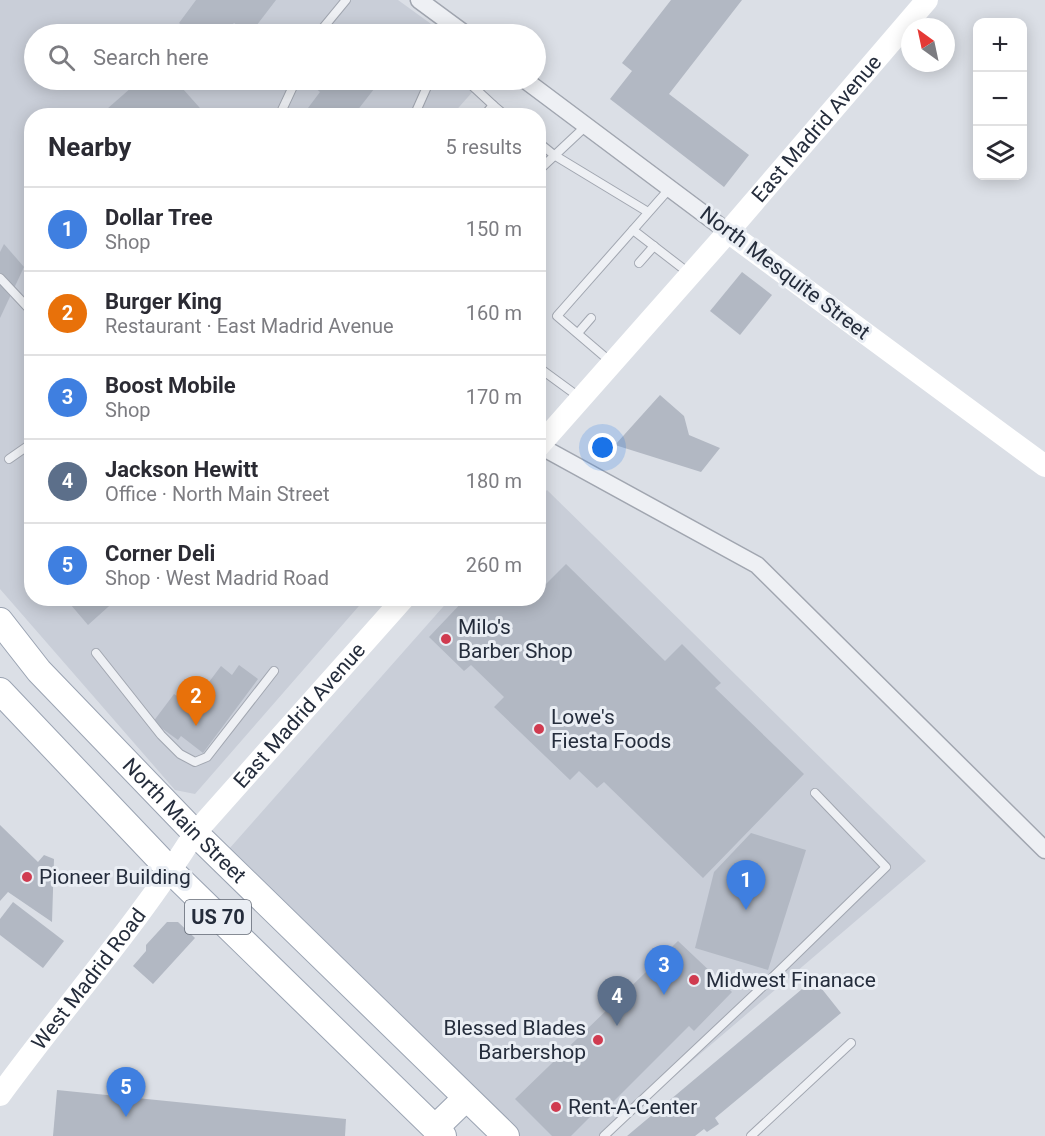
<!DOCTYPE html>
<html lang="en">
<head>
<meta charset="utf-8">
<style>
	body { margin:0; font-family:Roboto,sans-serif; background:#f2f2f3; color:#2b2b33 }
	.controls { position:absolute; right:18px; top:18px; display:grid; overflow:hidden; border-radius:12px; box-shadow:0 3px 15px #0003 }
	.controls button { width:54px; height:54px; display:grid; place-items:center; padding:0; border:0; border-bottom:2px solid #e1e1e2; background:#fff; color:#2b2b33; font:30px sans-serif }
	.compass { position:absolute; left:901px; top:18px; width:54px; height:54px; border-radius:50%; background:#fff; box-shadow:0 3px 15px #0003; rotate:327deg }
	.you { position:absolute; left:603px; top:448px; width:21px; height:21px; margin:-15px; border:4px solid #fff; border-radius:50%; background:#1a73e8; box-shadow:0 0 0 9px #1a73e833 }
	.badge { display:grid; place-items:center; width:39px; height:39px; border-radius:50%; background:#d93025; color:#fff; font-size:20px; font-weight:700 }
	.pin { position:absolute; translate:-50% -50px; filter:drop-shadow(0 2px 3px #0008) }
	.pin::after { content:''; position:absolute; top:32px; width:21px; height:18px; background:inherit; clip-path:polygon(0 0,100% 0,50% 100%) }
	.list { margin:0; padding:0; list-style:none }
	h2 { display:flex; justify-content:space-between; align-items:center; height:78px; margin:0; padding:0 24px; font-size:26px }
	h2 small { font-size:20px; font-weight:400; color:#7c7c81 }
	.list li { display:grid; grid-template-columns:39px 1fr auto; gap:18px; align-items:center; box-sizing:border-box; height:84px; padding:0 24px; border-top:2px solid #e1e1e2 }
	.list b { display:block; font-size:22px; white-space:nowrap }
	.list p { margin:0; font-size:20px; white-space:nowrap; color:#7c7c81 }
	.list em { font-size:20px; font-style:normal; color:#7c7c81 }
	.icon { flex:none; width:33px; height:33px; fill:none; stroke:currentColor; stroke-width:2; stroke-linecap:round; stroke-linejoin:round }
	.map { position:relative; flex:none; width:1045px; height:1136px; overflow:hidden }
	.search { position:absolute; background:#fff; box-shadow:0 3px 15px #0003; left:24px; top:24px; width:522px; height:66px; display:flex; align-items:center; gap:15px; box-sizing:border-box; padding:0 21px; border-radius:33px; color:#7c7c81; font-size:22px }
	.panel { position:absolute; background:#fff; box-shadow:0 3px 15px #0003; left:24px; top:108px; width:522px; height:498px; border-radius:24px }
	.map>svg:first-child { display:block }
	.built { fill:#c9ced8 }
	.building { fill:#b2b8c3 }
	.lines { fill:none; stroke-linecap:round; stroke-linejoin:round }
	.lane-casing { stroke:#a1a6b0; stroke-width:10 }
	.street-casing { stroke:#a1a6b0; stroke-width:19 }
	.primary-casing { stroke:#9aa3b2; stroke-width:28 }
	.lane { stroke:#eef0f4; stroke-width:8 }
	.street { stroke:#eef0f4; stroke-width:16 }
	.secondary { stroke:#fff; stroke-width:22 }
	.primary { stroke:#fff; stroke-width:26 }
	.poi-dot { fill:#d03b50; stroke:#eaeef4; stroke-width:2 }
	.labels { text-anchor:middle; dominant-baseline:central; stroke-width:6; stroke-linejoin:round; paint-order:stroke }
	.shield { fill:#eaeef4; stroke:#606773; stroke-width:1.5 }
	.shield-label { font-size:20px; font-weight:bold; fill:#252d3c }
	.street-label { font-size:21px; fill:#252d3c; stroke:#eaeef4 }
	.poi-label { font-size:21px; fill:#252d3c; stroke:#eaeef4; text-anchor:start }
</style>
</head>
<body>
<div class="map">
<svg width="1045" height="1136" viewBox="0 0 1045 1136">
	<rect width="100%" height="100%" fill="#dbdfe6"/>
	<!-- built -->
	<g class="built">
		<path d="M0,0h398l47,34h-411v46h449l-31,35 -420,1v482l333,1 -170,195 -20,-4 -175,-201z"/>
		<path d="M547,490l379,371 -322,275h-84l-291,-287 221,-250 88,-1 1,-99z"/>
	</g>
	<!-- building -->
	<g class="building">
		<path d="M196,0h80l-26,34 -16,-11 -9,11h-31l-15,-11z"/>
		<path d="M671,0h71l-73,94 80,61 -25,32 -114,-88 22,-28 -10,-8z"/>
		<path d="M351,24l14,10h-22z"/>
		<path d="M140,80h35l32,36h-108z"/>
		<path d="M308,80h73l-28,36h-51l18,-24 -13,-11z"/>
		<path d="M4,244l20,23 -24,51v-66z"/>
		<path d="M742,272l30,23 -32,40 -30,-24z"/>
		<path d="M660,395l24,21 5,19 31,13 -19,24 -86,-27z"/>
		<path d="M566,564l99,97 17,-17 39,39 -6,5 89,86 -101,104 -99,-96 -7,6 -18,-17 -9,9 -76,-73 10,-10 -33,-32 -7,6 -35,-34 37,-39h62l2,3 2,-3h6v-6z"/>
		<path d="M65,598h53l-30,27z"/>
		<path d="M239,665l19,14 -55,74 -22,-17 -3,4 -25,-18 21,-28 17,12 30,-40 11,9z"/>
		<path d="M0,825l38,37 6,-7 10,4 -2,63 -44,-30 -8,9z"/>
		<path d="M751,833l55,17 -38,120 -73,-22 19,-76z"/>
		<path d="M13,902l51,39 -21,27 -43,-33v-16z"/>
		<path d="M167,922h11l17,16 -42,46 -20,-18 13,-15v-6z"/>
		<path d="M678,941l54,51 -38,39 -5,-5 -86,86 -4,-4 -28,28h-19l-37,-37z"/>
		<path d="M814,979l27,34 -126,105 4,6 -12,8 -3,-3 -9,7h-68z"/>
		<path d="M57,1090l289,29 -1,17h-292z"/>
	</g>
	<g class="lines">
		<defs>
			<g id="lane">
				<path d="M318,34l28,-34"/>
				<path d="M466,80l27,25"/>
				<path d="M282,116v-6l14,-30"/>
				<path d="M414,116l16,-36"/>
				<path d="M484,116l9,-11 13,11"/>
				<path d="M538,142l16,13 94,57"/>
				<path d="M538,171l49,-46"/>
				<path d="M633,230l57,44"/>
				<path d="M639,263l15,-17"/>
				<path d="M0,278l32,34"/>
				<path d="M578,333l13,-15"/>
				<path d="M612,363l-55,-47 113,-128"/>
				<path d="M538,367l41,30"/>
				<path d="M9,459l23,-16"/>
				<path d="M96,653l65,82 19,19 15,8 12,-5 67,-86"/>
				<path d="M604,1136l172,-162 110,-107 -71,-74"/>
				<path d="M751,1136l100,-93"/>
			</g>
			<g id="street">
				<path d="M419,0l46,34"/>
				<path d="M525,80l203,152"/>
				<path d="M540,446l217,119 288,285"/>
			</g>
			<g id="primary">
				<path id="s3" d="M0,621l39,50 156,162 311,303"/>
				<path d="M0,691l171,180 272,265"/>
				<path d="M435,1128l31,-30"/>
			</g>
		</defs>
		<!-- lane casing -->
		<use href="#lane" class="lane-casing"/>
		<!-- street casing -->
		<use href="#street" class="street-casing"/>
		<!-- primary casing -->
		<use href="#primary" class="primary-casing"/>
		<!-- lane -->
		<use href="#lane" class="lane"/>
		<!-- street -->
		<use href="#street" class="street"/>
		<!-- secondary -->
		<g class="secondary">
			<path d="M728,232l317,234"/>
			<path id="s1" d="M538,447l190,-215 199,-232"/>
			<path id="s2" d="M0,1095c64,-88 137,-170 195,-262l209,-235"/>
		</g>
		<!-- primary -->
		<use href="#primary" class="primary"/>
	</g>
	<!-- markers -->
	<g class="poi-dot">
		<circle cx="446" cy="639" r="6"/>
		<circle cx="539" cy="729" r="6"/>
		<circle cx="27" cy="877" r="6"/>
		<circle cx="694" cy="980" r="6"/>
		<circle cx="598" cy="1040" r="6"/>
		<circle cx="556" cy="1107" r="6"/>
	</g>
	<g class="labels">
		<!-- shield labels -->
		<rect class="shield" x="185" y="900" width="66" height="34" rx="4.5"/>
		<g class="shield-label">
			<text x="218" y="917">US 70</text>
		</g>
		<!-- street labels -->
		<g class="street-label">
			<text stroke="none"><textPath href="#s1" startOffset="423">East Madrid Avenue</textPath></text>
			<text transform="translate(785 273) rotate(37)">North Mesquite Street</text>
			<text stroke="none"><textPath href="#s2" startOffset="484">East Madrid Avenue</textPath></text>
			<text stroke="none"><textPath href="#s3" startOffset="272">North Main Street</textPath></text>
			<text stroke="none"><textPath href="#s2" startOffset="146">West Madrid Road</textPath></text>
		</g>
		<!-- poi labels -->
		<g class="poi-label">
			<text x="458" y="627">Milo's<tspan x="458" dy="24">Barber Shop</tspan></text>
			<text x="551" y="717">Lowe's<tspan x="551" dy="24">Fiesta Foods</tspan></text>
			<text x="39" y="877">Pioneer Building</text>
			<text x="706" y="980">Midwest Finanace</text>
			<text x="586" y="1028" text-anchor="end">Blessed Blades<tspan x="586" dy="24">Barbershop</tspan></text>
			<text x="568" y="1107">Rent-A-Center</text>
		</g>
	</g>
</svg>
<div class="controls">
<button>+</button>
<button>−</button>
<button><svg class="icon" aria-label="layers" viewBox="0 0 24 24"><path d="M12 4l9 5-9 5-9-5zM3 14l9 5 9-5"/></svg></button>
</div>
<svg class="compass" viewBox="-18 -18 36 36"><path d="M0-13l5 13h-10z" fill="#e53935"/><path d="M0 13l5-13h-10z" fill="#7c7c81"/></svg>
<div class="you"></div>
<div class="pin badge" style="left:746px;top:910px;background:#3f7fe0">1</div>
<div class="pin badge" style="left:196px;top:726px;background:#e8710a">2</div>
<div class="pin badge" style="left:664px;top:995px;background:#3f7fe0">3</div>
<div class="pin badge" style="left:617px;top:1026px;background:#5c6f8a">4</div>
<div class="pin badge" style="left:126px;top:1117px;background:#3f7fe0">5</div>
<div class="search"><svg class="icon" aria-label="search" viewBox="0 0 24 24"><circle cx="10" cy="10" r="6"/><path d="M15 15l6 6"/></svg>Search here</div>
<section class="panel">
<h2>Nearby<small>5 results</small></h2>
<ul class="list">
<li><span class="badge" style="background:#3f7fe0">1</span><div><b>Dollar Tree</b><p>Shop</p></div><em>150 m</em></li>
<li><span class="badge" style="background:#e8710a">2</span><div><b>Burger King</b><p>Restaurant · East Madrid Avenue</p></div><em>160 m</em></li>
<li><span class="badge" style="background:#3f7fe0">3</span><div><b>Boost Mobile</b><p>Shop</p></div><em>170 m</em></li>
<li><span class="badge" style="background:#5c6f8a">4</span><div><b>Jackson Hewitt</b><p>Office · North Main Street</p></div><em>180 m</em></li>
<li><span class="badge" style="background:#3f7fe0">5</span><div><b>Corner Deli</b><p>Shop · West Madrid Road</p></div><em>260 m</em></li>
</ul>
</section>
</div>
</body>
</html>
